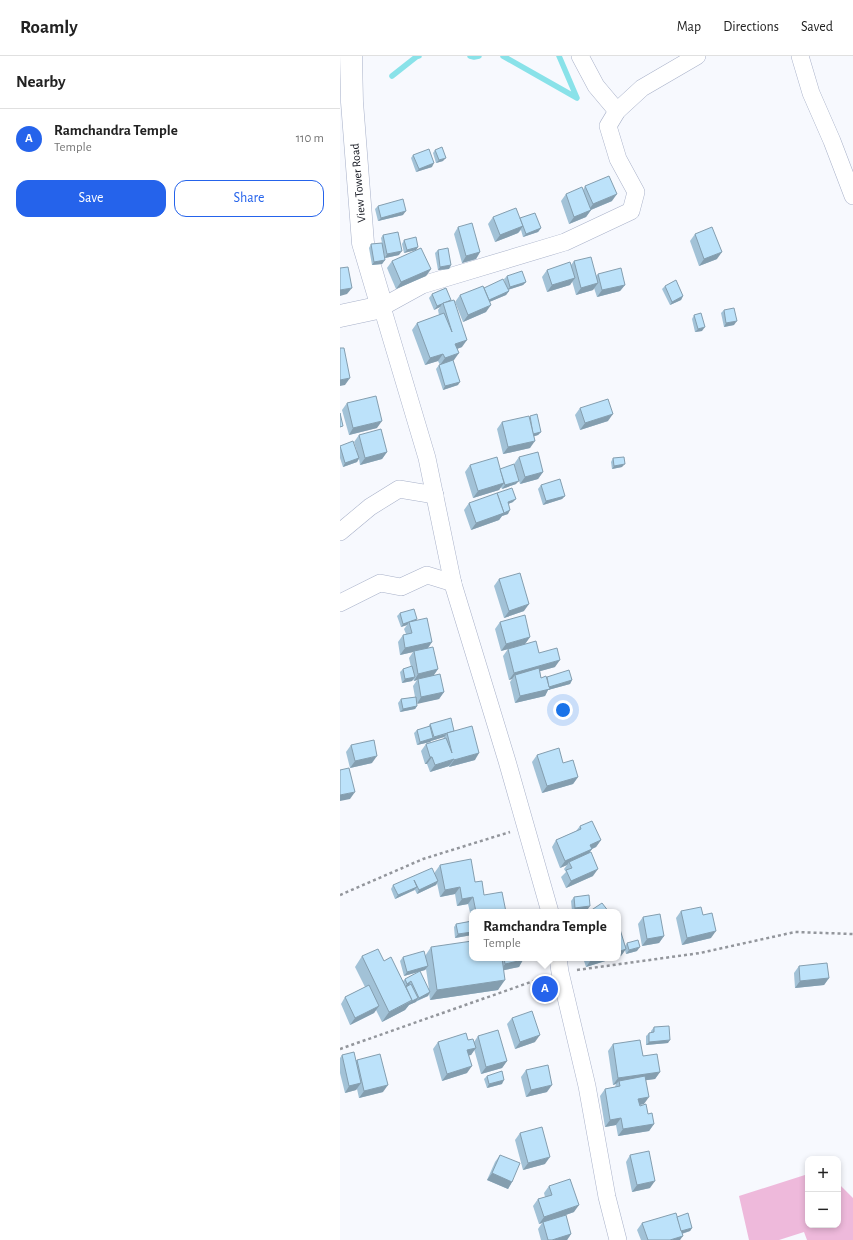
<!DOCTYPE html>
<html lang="en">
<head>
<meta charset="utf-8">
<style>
	body { margin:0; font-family:"Alegreya Sans",sans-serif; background:#f2f2f2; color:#222 }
	.controls { position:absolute; right:12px; bottom:12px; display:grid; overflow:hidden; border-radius:8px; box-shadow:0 2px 6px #0003 }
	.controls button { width:36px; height:36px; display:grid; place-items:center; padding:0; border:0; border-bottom:1px solid #e0e0e0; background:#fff; color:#222; font:20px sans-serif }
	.you { position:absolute; left:223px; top:654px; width:14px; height:14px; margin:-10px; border:3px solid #fff; border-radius:50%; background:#1a73e8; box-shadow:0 0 0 6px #1a73e833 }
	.badge { display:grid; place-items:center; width:26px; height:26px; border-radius:50%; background:#2563eb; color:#fff; font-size:13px; font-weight:700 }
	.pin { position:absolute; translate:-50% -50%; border:2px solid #fff; box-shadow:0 1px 4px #0006 }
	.popup { position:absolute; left:129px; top:853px; width:152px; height:52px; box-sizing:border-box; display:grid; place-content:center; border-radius:8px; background:#fff; filter:drop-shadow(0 1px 3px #0005); font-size:13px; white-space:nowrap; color:#767676 }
	.popup b { font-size:15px; color:#222 }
	.popup::after { content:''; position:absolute; left:50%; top:100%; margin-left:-8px; border:8px solid transparent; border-top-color:#fff }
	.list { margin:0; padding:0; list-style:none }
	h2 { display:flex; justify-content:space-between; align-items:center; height:52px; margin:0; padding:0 16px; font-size:17px }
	h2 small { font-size:13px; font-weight:400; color:#767676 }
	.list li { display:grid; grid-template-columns:26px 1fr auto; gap:12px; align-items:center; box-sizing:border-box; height:60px; padding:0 16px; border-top:1px solid #e0e0e0 }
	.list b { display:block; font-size:15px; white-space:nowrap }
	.list p { margin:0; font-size:13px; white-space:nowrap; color:#767676 }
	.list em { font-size:13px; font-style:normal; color:#767676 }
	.actions { display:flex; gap:8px; padding:12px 16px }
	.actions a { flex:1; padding:9px 0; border:1px solid #2563eb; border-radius:12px; text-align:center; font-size:14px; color:#2563eb }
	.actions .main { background:#2563eb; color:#fff }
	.map { position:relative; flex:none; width:513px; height:1184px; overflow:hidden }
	header { display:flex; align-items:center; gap:24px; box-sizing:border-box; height:56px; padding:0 20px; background:#fff; border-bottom:1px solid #e0e0e0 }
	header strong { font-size:19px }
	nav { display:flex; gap:22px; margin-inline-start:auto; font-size:14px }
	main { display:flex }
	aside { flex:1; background:#fff }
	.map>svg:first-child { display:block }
	.green { fill:#eeb9db }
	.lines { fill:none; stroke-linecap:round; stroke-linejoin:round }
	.stream { stroke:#89e2e9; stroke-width:5.5 }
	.street-casing { stroke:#a8b1c9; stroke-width:18 }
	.secondary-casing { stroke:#a8b1c9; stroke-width:23 }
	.path { stroke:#93969c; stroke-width:2.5; stroke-dasharray:3 3; stroke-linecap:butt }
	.street { stroke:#fff; stroke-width:17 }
	.secondary { stroke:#fff; stroke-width:22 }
	.wall { fill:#a2c2d7 }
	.shaded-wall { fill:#849eaf }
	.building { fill:#bce2fa; stroke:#849eaf }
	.labels { text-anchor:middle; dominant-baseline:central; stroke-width:3; stroke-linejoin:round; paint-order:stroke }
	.street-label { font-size:12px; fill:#151821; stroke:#fff }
</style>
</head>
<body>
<header>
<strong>Roamly</strong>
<nav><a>Map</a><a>Directions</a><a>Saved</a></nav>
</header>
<main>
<aside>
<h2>Nearby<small></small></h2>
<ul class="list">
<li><span class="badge">A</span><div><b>Ramchandra Temple</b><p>Temple</p></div><em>110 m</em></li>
</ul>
<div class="actions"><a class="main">Save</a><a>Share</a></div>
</aside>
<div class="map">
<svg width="513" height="1184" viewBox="0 0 513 1184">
	<rect width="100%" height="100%" fill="#f7f9fe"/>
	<!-- green -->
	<path class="green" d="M468,1118v51h30v-42l15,15v42h-46l-3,-8 -25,8h-30l-10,-44z"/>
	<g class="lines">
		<!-- stream -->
		<g class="stream">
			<path d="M130,0l4,1 5,-1"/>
			<path d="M163,0l74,42 -18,-42"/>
			<path d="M52,20l24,-19 3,-1"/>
		</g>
		<defs>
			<g id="street">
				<path d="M240,0l16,30 21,25"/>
				<path d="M460,0l11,37 21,48 21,55"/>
				<path d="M0,476l30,-25 29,-18 36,6"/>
				<path d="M0,547l40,-20 21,4 26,-12 26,8"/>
				<path d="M210,856l-43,-151 -54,-177 -26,-126 -45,-151 40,-22 143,-43 66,-31 5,-19 -18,-33 -10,-33 9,-15 25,-23 55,-32"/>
				<path d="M218,902l2,14 27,114 20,111 11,43"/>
			</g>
			<path id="secondary" d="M0,260l42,-9 -19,-64 -11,-141 -1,-46"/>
		</defs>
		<!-- street casing -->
		<use href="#street" class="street-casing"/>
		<!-- secondary casing -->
		<use href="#secondary" class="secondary-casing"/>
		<!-- path -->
		<g class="path">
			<path d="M0,839l83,-36 87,-27"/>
			<path d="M237,914l123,-17 95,-21 58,2"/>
			<path d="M0,993l205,-72"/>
		</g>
		<!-- street -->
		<use href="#street" class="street"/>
		<!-- secondary -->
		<use href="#secondary" class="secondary"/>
	</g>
	<!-- wall -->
	<g class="wall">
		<path d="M95,94l8,11 -7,2 -3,-10z"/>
		<path d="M73,99l19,12 -16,5 -5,-14z"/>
		<path d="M245,130l27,15 -21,9 -5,7 -17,7 -8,-23 5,-7 17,-4z"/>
		<path d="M38,150l25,9 -25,6 -3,-12z"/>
		<path d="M153,161l27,2 21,9 -3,4 -15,5 -2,-7 -3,3 -23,9 -7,-18z"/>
		<path d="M118,171l22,25 -4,7 -14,4 -8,-29z"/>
		<path d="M355,178l22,25 -18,7 -9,-25z"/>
		<path d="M43,179l16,20 -14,3 -2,-10 2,12 -3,4 -10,1 -3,-17 2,-4 11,-1 -1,-5z"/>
		<path d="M64,184l14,7 -2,3 -12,3 -2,-9z"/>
		<path d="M98,194l13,15 -2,4 -11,1 -3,-17z"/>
		<path d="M52,205l39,8 -5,7 -30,13 -9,-21z"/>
		<path d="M234,205l22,15 2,-2 27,11 -5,6 -23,6 -3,-9 -1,2 -17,5 -4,-14 -2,4 -23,7 -5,-15 5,-7 24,-5z"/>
		<path d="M167,220l19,6 -3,3 -15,5 1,1 -3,4 -17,7 -3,10 -23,10 -8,-20 5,-7 24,-7 21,-5 -1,-4z"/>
		<path d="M325,230l18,10 -2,4 -11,5 -8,-16z"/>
		<path d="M106,232l16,59 -5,2 -3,11h-1l5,25 -15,5 -7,-21 3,-4h1l-2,-4 -13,4 -13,-35 5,-7 22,-8 -1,-5 2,-3 -6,3 -5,-12 3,-4z"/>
		<path d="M384,254l10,15 -10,2 -3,-14z"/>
		<path d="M354,259l8,16 -7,1 -3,-13z"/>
		<path d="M7,347l30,25 -28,7 -7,-25z"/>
		<path d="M240,352l28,13 -28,9 -5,-15z"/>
		<path d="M162,366l39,10 -3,3 -4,1 -4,12 -27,6 -6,-25z"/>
		<path d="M19,379l28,17 -5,7 -22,6 -1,-6 -2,3 -14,5 -3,-9v-12l17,5 -3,-9z"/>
		<path d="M179,401l24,15 -5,7 -18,5 -6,-20z"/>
		<path d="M273,402l9,9 -10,2 -1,-7z"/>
		<path d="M130,409l30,4 16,15 -14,5 -1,-2 -2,3 -26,8 -8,-26z"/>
		<path d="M201,429l24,11 -3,3 -19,6 -5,-16z"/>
		<path d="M173,446l-5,2v10l-6,2 -3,4 -28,10 -7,-20 5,-7z"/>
		<path d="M159,523l25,32 -20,7 -10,-32z"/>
		<path d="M60,557l16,8 16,21 -4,6 10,21 -4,6 10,17 -5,7 -22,4v3l-2,3 -15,3 -2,-9 3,-4 14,-2 -2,-11 4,-6 -3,1 -1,-2 -1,2 -10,2 -2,-11 3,-3 8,-2 -2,-9 4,-6 -13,3 -2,-13 5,-7 3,-1 -2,-5 3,-4 -6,2 -4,-11z"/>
		<path d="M160,566l30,15 -5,7 14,9 16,14 -15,4 1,7 6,-1 25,3 -2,4 -22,6 -3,6 -30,7 -5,-21 2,-3 -3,1 -6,-24 5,-7 -7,2 -6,-22z"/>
		<path d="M90,668l24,7 21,29 -26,7v-1l-19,6 -3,-8h-2l-4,-13 5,-7 17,-5 1,-2 -13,4 -1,1 -13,3 -3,-12 3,-3 11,-3z"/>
		<path d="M11,689l21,18 -22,5 -4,-16z"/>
		<path d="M197,699l41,22 -5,7 -31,9 -10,-31z"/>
		<path d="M240,770l21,14 -5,7 -4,2 -3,4 4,23 -27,12 -5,-11 5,-5 -2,-3 3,-4 -7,3 -8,-21 4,-7 20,-9z"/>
		<path d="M100,809l35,17 9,13 22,17h-34v23l-17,3 -1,-11 2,-3 16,-3 -4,-17 -11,2 -2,-12 -15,3 -3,-14 -1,2 -19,9 -2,-4 -20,9 -4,-10 2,-4 42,-10v-3z"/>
		<path d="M234,841l14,12 -16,2 -1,-10z"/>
		<path d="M341,855l22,4 8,23 -29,7 -6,-27z"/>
		<path d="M303,861l21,19 -5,7 -17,3 -4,-22z"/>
		<path d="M287,887l10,8 -11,3 -1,-4 -4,6 4,-10z"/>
		<path d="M91,891l41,11h51l-4,9 -16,3 -5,20 -68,10 -1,-7 -1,3 -19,9 -4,5 -23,12 -6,-12 -2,3 -24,12 -9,-21 4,-7 20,-10 -10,-20 7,-11 22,5 19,20 2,-2 24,10 -3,-20 -1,1 -21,6 -4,-15 3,-4 22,-1z"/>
		<path d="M243,902h32l-29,9z"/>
		<path d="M459,910l30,12 -5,7 -29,3 -1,-15z"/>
		<path d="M172,962l23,24 -20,7 -8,-25z"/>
		<path d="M314,971l14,16 -22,2v-9l3,-3h2v-2z"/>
		<path d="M138,980l29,25 -5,7 -21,6 -7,-25 -3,6h-2l-2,18 -25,8 -9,-32 5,-7 30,-2 6,2z"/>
		<path d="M273,988l30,12 17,16 -5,7 -9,1 -2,24 -4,1 8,9 6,10 -5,7 -31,5 -2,-11 -11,2 -5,-31 5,-7 10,-2 1,-3 -3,1 -5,-34z"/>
		<path d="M2,999l14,5h1l26,32 -24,6 -2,-9 -1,1 -11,3 -5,-20v-15z"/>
		<path d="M186,1014l21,22 -21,5 -5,-20z"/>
		<path d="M147,1020l15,8 -15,4 -3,-9z"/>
		<path d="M180,1077l25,31 -22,6 -8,-30z"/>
		<path d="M160,1099l12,27 -4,7 -21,-9 8,-18z"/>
		<path d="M290,1099l20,33 -18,4 -6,-30z"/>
		<path d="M209,1130l25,26 -11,4 8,18 -4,6h-26l-3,-11 4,-6 -3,1 -6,-18 5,-7 7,-2 -1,-4z"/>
		<path d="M337,1161l15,11 -2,3 -8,3 -2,6h-39l-4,-10 5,-7z"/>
	</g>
	<!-- shaded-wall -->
	<g class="shaded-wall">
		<path d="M106,102l-3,3 -7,2 3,-3z"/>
		<path d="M94,107l-2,4 -16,5 3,-3z"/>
		<path d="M277,138l-5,7 -24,10 5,-7z"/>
		<path d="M251,154l-5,7 -17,7 5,-7z"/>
		<path d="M66,155l-3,4 -25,6 3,-3z"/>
		<path d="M183,170l-5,7 -23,9 5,-7z"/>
		<path d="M201,172l-3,4 -15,5 3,-3z"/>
		<path d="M78,191l-2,3 -12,3 3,-3z"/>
		<path d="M62,195l-3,4 -14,3 2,-4z"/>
		<path d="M140,196l-4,7 -14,4 4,-7z"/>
		<path d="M382,196l-5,7 -18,7 5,-7z"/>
		<path d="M45,204l-3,4 -10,1 2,-3z"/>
		<path d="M111,209l-2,4 -11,1 2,-3z"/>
		<path d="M91,213l-5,7 -30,13 5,-7z"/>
		<path d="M235,222l-5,7 -23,7 5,-7z"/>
		<path d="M186,226l-3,3 -16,5 3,-3z"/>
		<path d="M258,227l-5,7 -17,5 5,-7z"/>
		<path d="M285,229l-5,6 -23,6 5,-7z"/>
		<path d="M12,232l-5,6 -7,2v-6z"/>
		<path d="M169,235l-3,4 -19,8 2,-3z"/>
		<path d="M343,240l-2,4 -11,5 2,-3z"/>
		<path d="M102,248l-2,3 -6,3 3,-4z"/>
		<path d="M151,249l-5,7 -23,10 5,-7z"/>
		<path d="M397,265l-3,4 -10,2 2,-4z"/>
		<path d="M365,271l-3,4 -7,1 3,-3z"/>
		<path d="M127,284l-5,7 -11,4 4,-7z"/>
		<path d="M119,297l-5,7 -14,5 5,-7z"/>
		<path d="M103,298l-5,7 -13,4 5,-7z"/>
		<path d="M10,322l-5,7 -5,1v-6z"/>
		<path d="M120,326l-2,3 -15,5 2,-4z"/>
		<path d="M273,358l-5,7 -28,9 5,-7z"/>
		<path d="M42,365l-5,7 -28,7 4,-7z"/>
		<path d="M201,376l-3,3 -9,3 2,-4z"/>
		<path d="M195,385l-5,7 -27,6 5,-7z"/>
		<path d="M47,396l-5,7 -22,6 5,-7z"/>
		<path d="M19,402l-2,4 -14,5 2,-4z"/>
		<path d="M285,408l-3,3 -10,2 2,-3z"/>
		<path d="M203,416l-5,7 -18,5 5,-7z"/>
		<path d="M179,425l-3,3 -14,5 3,-4z"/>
		<path d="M164,427l-5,7 -26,8 5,-7z"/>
		<path d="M225,440l-3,3 -19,6 3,-4z"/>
		<path d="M176,443l-3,3 -8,3 3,-3z"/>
		<path d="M170,454l-2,4 -6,2 -3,4 -28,10 5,-7z"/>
		<path d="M189,548l-5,7 -20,7 5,-7z"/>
		<path d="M77,563l-3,4 -5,-1 -2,3 -6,2 2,-3z"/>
		<path d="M190,581l-5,7 -24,7 5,-7z"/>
		<path d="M92,586l-5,7 -13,2 -1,1 -13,3 5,-7z"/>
		<path d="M220,604l-5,7 -39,11 -1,-3 -3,4 -3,1 5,-7z"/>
		<path d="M98,613l-5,7 -15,3 -1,1 -3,1 4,-7z"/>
		<path d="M75,621l-3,4 -10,2 3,-4z"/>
		<path d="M232,624l-2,4 -22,6 -3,6 -30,7 5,-7z"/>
		<path d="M104,636l-5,7 -22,5 4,-7z"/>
		<path d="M77,650l-2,3 -15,3 3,-3z"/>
		<path d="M107,678l-3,3 -13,4 -1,1 -13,3 3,-3 13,-4 1,-1z"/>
		<path d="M139,697l-4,7 -26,7 5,-7z"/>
		<path d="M37,700l-5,7 -22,5 5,-7z"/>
		<path d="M90,701h2l-5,7h-2z"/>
		<path d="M114,703l-5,7 -19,6 5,-7z"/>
		<path d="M238,721l-5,7 -31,9 5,-7z"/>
		<path d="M15,736l-5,7 -10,2v-6z"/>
		<path d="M261,784l-5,7 -11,5 5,-7z"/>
		<path d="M252,793l-5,7 -18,6 -2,3 -7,3 5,-7z"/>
		<path d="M258,813l-5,7 -27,12 5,-7z"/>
		<path d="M98,825l-2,4 -19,9 2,-4z"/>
		<path d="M77,831l-3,3 -19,9 3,-4z"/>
		<path d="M120,831l-5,7 -15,3 5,-7z"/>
		<path d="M133,841l-5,7 -11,2 5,-7z"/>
		<path d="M250,850l-2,3 -16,2 3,-3z"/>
		<path d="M376,875l-5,7 -29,7 5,-7z"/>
		<path d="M132,876v3l-17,3 3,-4z"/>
		<path d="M324,880l-5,7 -17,3 5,-7z"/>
		<path d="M300,891l-3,4 -11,3 3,-4z"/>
		<path d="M286,893l-5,7 -3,1v-5z"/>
		<path d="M258,902h17l-29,9 5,-7z"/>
		<path d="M183,904l-4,7 -19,4 5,-7z"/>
		<path d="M88,910l-3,4 -21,6 3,-4z"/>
		<path d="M489,922l-5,7 -29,3 5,-7z"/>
		<path d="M165,924l-7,10 -68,10 7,-10z"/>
		<path d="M71,925l-2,4 -4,2 2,-3z"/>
		<path d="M90,936l-2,4 -12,5 3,-3z"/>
		<path d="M78,942l-2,4 -7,3 -4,5 -23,12 7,-10z"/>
		<path d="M39,950l-5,7 -24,12 5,-7z"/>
		<path d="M200,979l-5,7 -20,7 5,-7z"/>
		<path d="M330,984l-2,3 -22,2 3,-3z"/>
		<path d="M136,992l-5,7 -9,2 5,-7z"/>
		<path d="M167,1005l-5,7 -21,6 5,-7z"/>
		<path d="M132,1010l-5,7 -25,8 5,-7z"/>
		<path d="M320,1016l-5,7 -36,5v-3l-3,3 -3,1 5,-7z"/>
		<path d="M164,1024l-2,4 -15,4 2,-4z"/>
		<path d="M21,1027l-5,7 -11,3 4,-7z"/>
		<path d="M48,1029l-5,7 -24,6 5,-7z"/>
		<path d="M212,1029l-5,7 -21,5 5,-7z"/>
		<path d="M309,1041l-5,7 -10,2 4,-7z"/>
		<path d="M281,1062l-5,7 -11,2 5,-7z"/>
		<path d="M314,1068l-5,7 -31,5 5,-7z"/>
		<path d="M210,1101l-5,7 -22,6 5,-7z"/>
		<path d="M152,1117l20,9 -4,7 -21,-9z"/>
		<path d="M315,1125l-5,7 -18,4 5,-7z"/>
		<path d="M239,1149l-5,7 -31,11v-1l-1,1 -3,1 5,-7z"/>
		<path d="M352,1172l-2,3 -13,4 2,-3z"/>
		<path d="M231,1178l-4,6h-15z"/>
		<path d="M343,1180l-3,4h-10z"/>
	</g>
	<!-- building -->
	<g class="building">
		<path d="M102,91l4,11 -7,2 -4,-10z"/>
		<path d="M89,93l5,14 -15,6 -6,-14z"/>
		<path d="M269,120l8,18 -24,10 -8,-18z"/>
		<path d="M242,131l9,23 -17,7 -8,-23z"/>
		<path d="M63,143l3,12 -25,7 -3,-12z"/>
		<path d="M176,152l7,18 -23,9 -7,-18z"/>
		<path d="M195,157l6,15 -15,6 -6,-16z"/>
		<path d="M132,167l8,29 -14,4 -8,-29z"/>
		<path d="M372,171l10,25 -18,7 -9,-25z"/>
		<path d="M58,176l4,19 -15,3 -4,-19z"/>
		<path d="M76,181l2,10 -11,3 -3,-10z"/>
		<path d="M42,187l3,17 -11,2 -3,-18z"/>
		<path d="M81,192l10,21 -30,13 -9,-21z"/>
		<path d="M108,192l3,17 -11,2 -2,-17z"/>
		<path d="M251,201l7,26 -17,5 -7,-27z"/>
		<path d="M230,206l5,16 -23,7 -5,-15z"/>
		<path d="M8,211l4,21 -12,2v-22z"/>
		<path d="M281,212l4,17 -23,5 -4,-16z"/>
		<path d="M182,215l4,11 -16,5 -3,-11z"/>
		<path d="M163,223l6,12 -20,9 -5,-12z"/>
		<path d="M336,224l7,16 -11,6 -7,-16z"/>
		<path d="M143,230l8,19 -23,10 -8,-20z"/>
		<path d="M106,232l5,12 -14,6 -5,-12z"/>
		<path d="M114,244l13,40 -12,4 4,9 -14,5 -2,-4 -13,4 -13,-35 27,-10 8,19 -9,-29z"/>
		<path d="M394,252l3,13 -11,2 -2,-13z"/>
		<path d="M361,257l4,14 -7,2 -4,-14z"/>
		<path d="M0,292h4l6,30 -10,2z"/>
		<path d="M113,304l7,22 -15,4 -6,-21z"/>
		<path d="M36,340l6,25 -29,7 -6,-25z"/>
		<path d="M268,343l5,15 -28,9 -5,-15z"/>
		<path d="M0,357l3,13 -3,1z"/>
		<path d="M197,358l4,18 -8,2 -3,-18z"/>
		<path d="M189,360l6,25 -27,6 -6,-25z"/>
		<path d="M41,373l6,23 -22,6 -6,-23z"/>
		<path d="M13,385l6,17 -14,5 -5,-17z"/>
		<path d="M198,396l5,20 -18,5 -6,-20z"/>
		<path d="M157,401l7,26 -26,8 -8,-26z"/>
		<path d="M284,401l1,7 -11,2 -1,-8z"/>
		<path d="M174,408l5,17 -14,4 -5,-16z"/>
		<path d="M220,423l5,17 -19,5 -5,-16z"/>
		<path d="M172,432l4,11 -8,3 2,8 -6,3 -7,-20z"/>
		<path d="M157,437l7,20 -28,10 -7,-20z"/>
		<path d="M180,517l9,31 -20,7 -10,-32z"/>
		<path d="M74,553l3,10 -14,5 -3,-11z"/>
		<path d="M185,559l5,22 -24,7 -6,-22z"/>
		<path d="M87,562l5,24 -27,6 -2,-13 9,-2 -3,-11z"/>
		<path d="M196,585l3,12 18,-5 3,12 -46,13 -6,-24z"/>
		<path d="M93,591l5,22 -20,5 -4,-23z"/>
		<path d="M72,610l3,11 -10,2 -2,-10z"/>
		<path d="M199,612l2,10 5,-2 4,13 -30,7 -5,-21z"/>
		<path d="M229,614l3,10 -23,7 -2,-10z"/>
		<path d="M100,618l4,18 -23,5 -3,-18z"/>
		<path d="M76,641l1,9 -14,3 -2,-10z"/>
		<path d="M111,662l3,13 -20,6 -4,-13z"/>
		<path d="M90,670l3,12 -13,4 -3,-12z"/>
		<path d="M132,670l7,27 -25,7v-1l-19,6 -3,-8h-2l-4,-13 20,-6 6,15 -5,-20z"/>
		<path d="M34,684l3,16 -22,5 -4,-16z"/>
		<path d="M219,692l4,15 10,-3 5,17 -31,9 -10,-31z"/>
		<path d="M9,712l6,24 -15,3v-25z"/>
		<path d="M252,765l9,19 -11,5 2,4 -27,12 -9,-21 25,-11 -1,-3z"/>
		<path d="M251,796l7,17 -27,12 -5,-11 6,-2 -3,-6z"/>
		<path d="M131,803l4,23 7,-1 2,14 18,-3 4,20h-30l-3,-15 -11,2 -2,-12 -15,3 -5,-25z"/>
		<path d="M92,812l6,13 -19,9 -5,-10 3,7 -19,8 -5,-10z"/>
		<path d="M249,839l1,11 -15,2 -1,-11z"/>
		<path d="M262,847l7,9h-19v-1z"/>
		<path d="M361,851l2,8 9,-2 4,18 -29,7 -6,-27z"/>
		<path d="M320,858l4,22 -17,3 -4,-22z"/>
		<path d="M132,865v11l-14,2 -2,-10z"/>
		<path d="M278,870h1l7,23 -8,3z"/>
		<path d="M298,884l2,7 -11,3 -2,-7z"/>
		<path d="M132,885v17h30l3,22 -68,10 -6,-43z"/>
		<path d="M38,893l6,12 7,-4 21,43 -23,12 -27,-56z"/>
		<path d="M84,895l4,15 -21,6 -4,-15z"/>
		<path d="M164,902h19v2l-18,4z"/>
		<path d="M250,902h8l-7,2z"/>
		<path d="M487,907l2,15 -29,3 -1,-15z"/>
		<path d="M80,915l10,21 -11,6 -8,-17 -4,3 -2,-5z"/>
		<path d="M71,928l7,14 -6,3v-1l-6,-13z"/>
		<path d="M29,929l10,21 -24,12 -10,-21z"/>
		<path d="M192,955l8,24 -20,7 -8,-24z"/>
		<path d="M329,970l1,14 -21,2v-9l5,-1v-5z"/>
		<path d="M158,974l9,31 -21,6 -8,-31z"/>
		<path d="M126,977l2,7 5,-1 3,9 -9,2 5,16 -25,8 -9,-32z"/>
		<path d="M300,984l3,16 14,-2 3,18 -42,6 -5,-34z"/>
		<path d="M14,996l7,31 -12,3 -7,-31z"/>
		<path d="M40,998l8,31 -24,6 -7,-31z"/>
		<path d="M208,1009l4,20 -21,5 -5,-20z"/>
		<path d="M162,1015l2,9 -15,4 -2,-8z"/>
		<path d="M305,1020l4,21 -11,2 2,7 6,-2 2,10 4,-1 2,11 -31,5 -2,-11 -11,2 -5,-31 15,-3 -1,-5z"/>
		<path d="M202,1071l8,30 -22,6 -8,-30z"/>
		<path d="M309,1095l6,30 -18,4 -7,-30z"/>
		<path d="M160,1099l20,8 -8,19 -20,-9z"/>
		<path d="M230,1123l9,26 -35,12 -6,-18 14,-4 -3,-9z"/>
		<path d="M336,1157l7,23 -13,4h-22l-6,-17z"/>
		<path d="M348,1157l4,15 -11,3 -4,-14z"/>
		<path d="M226,1159l5,19 -19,6h-4l-5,-18z"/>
	</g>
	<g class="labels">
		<!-- street labels -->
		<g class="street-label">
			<text transform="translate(18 127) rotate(-95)">View Tower Road</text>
		</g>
	</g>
</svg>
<div class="controls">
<button>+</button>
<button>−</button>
</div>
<div class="you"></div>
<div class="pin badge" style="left:205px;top:933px">A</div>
<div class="popup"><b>Ramchandra Temple</b>Temple</div>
</div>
</main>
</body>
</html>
